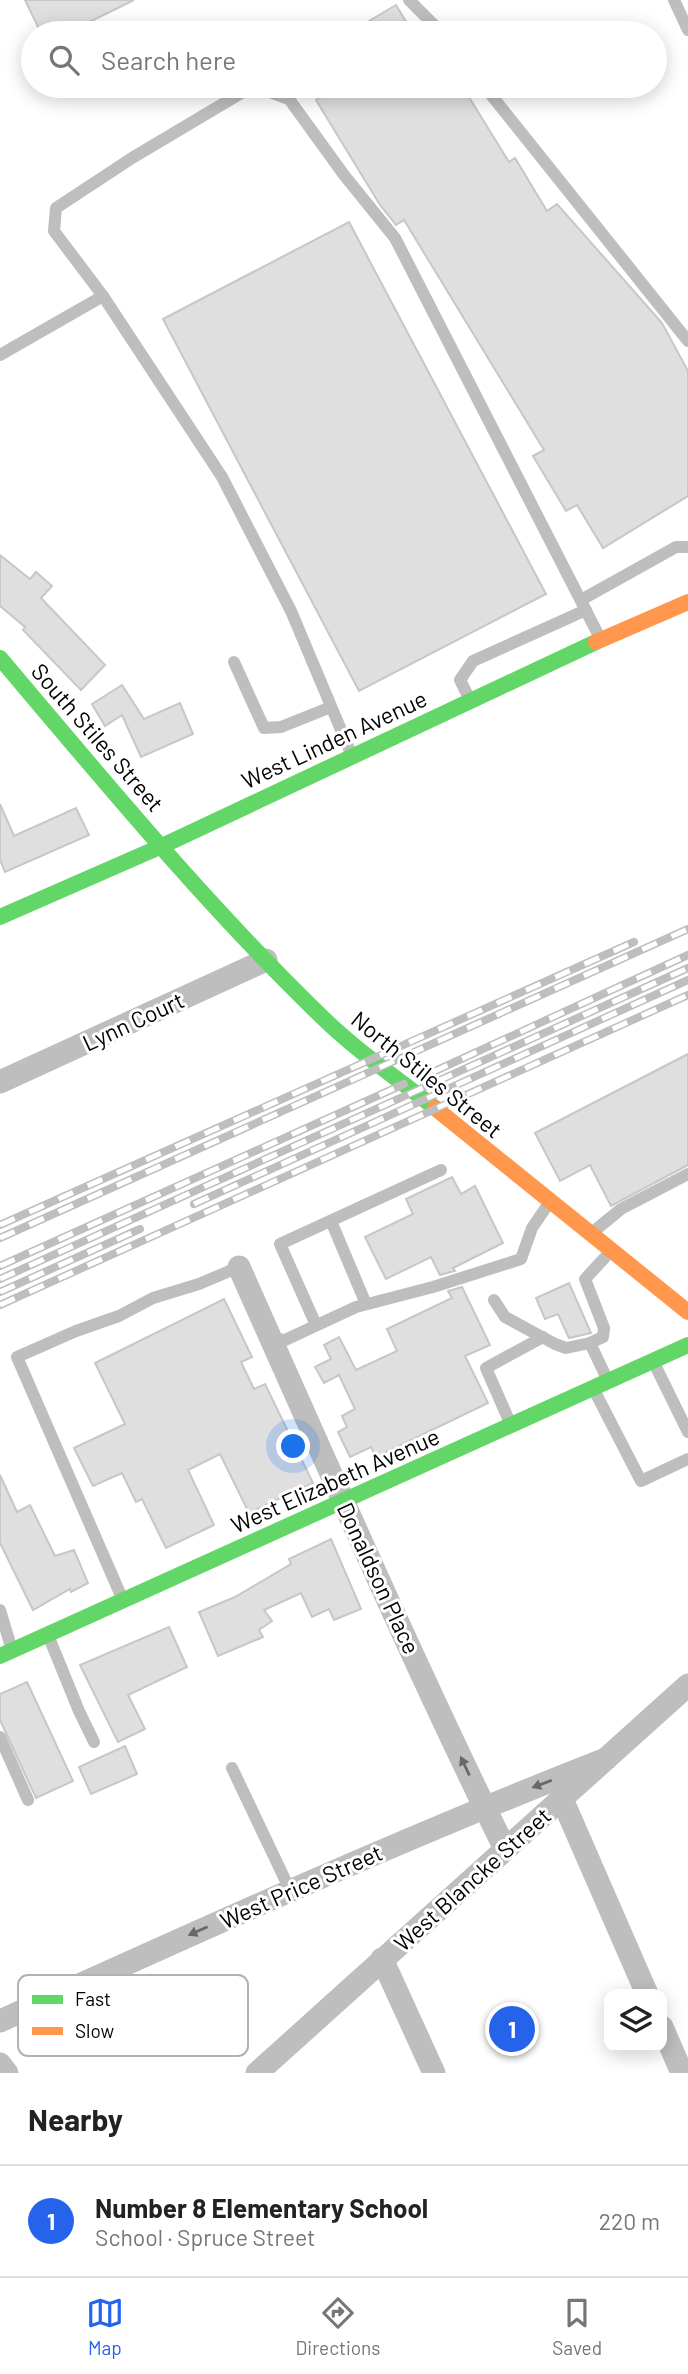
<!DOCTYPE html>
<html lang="en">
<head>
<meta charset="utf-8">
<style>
	body { margin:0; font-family:Barlow,sans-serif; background:#f6f6f6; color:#222 }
	.controls { position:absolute; right:21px; bottom:21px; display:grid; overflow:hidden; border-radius:14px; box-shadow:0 4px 18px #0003 }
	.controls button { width:63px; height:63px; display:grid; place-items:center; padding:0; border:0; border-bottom:2px solid #e0e0e0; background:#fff; color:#222; font:35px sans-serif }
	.you { position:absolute; left:294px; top:1447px; width:24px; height:24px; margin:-18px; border:5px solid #fff; border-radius:50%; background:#1a73e8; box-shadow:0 0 0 10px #1a73e833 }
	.badge { display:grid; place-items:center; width:46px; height:46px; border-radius:50%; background:#2563eb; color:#fff; font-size:23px; font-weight:700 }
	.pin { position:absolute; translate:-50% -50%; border:4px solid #fff; box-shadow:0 2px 7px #0006 }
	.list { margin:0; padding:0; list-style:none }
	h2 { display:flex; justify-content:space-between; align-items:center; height:91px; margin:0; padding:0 28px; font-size:30px }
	h2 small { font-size:23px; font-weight:400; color:#767676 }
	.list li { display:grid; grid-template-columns:46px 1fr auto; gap:21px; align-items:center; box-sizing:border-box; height:112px; padding:0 28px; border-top:2px solid #e0e0e0 }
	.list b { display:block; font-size:26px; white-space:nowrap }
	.list p { margin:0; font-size:23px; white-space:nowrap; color:#767676 }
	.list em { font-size:23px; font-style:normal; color:#767676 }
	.icon { flex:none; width:38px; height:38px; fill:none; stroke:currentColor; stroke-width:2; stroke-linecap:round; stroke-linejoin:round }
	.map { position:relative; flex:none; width:688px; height:2073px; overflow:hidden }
	.search { position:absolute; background:#fff; box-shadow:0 4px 18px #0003; left:21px; right:21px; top:21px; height:77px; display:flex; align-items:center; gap:18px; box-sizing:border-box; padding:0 24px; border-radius:38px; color:#767676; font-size:26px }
	.sheet { height:203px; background:#fff }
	nav { display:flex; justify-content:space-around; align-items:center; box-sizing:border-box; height:98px; border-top:2px solid #e0e0e0; background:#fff; font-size:19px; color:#767676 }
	nav a { display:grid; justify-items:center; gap:4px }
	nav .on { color:#2563eb }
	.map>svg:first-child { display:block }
	.building { fill:#dfdfdf; stroke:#c7c7c7; stroke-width:2 }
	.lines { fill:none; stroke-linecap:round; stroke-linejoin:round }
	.lane { stroke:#bebebe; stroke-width:12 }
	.street { stroke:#bebebe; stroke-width:23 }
	.fast { stroke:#63d668; stroke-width:16 }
	.slow { stroke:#ff974d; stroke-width:16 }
	.rail-casing { stroke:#bebebe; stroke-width:8 }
	.rail { stroke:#fff; stroke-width:5; stroke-dasharray:16; stroke-linecap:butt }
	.oneway { fill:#686868 }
	.labels { text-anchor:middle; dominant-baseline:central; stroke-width:6; stroke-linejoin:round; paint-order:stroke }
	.street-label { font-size:23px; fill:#000; stroke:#fff }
	.key { fill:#fff; stroke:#b2b2b2; stroke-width:2 }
	.key-label { font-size:19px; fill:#000 }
</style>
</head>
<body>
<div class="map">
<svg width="688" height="2073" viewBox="0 0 688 2073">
	<rect width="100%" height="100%" fill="#fff"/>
	<!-- building -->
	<g class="building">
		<path d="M25,0h109l-67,33h-26z"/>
		<path d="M396,5l17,28h-64z"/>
		<path d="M339,86h123l47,76 6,-4 32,53 10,-7 105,119 26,48v125l-85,52 -26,-43 -11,6 -33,-55 11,-6 -140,-230 -8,5 -16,-20 -64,-105z"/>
		<path d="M349,222l197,372 -187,97 -196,-372z"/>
		<path d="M0,555l30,24 6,-7 16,14 -11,12 64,67 -24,25 -58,-60 2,-3 -25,-21z"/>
		<path d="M122,685l22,34 36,-16 13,31 -52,23 -19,-42 -17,11 -13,-22z"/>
		<path d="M0,804l14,32 62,-28 13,27 -84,37 -5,-12z"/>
		<path d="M688,1054v111l-77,41 -21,-41 -30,16 -25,-48z"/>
		<path d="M452,1177l9,17 14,-8 28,57 -50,25 2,3 -15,4 -9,-18 -45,22 -21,-42 48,-23 -7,-15z"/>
		<path d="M569,1283l22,50 -22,5 -11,-24 -13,5 -9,-21z"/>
		<path d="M462,1287l28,58 -25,11 23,47 -112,54 -5,-10 -21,10 -12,-25 9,-5 -5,-11 13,-7 -16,-34 -15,8 -9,-16 16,-8 -7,-14 15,-8 17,33 41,-19 -10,-22 65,-31 -4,-7z"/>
		<path d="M224,1299l28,58 -11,5 13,27 11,-5 48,99 -64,30 -29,-59 -32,16 26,55 -48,23 -24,-49 -6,3 -14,-29 -29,13 -19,-38 51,-24 -30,-61z"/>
		<path d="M0,1475l17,37 13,-7 25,51 19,-6 14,33 -17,9 -1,-3 -37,21 -33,-67z"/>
		<path d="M331,1539l30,70 -27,11 -5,-11 -17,8 -11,-24 -37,17 8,11 -13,9 4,7 -45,19 -19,-44 36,-15 56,-33 -2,-5z"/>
		<path d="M169,1627l18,40 -59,28 17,34 -27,13 -38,-77z"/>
		<path d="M27,1682l46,99 -37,17 -36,-78v-26z"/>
		<path d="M125,1746l12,28 -46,20 -12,-27z"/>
	</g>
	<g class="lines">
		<!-- lane -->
		<g class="lane">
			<path d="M409,0l33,33"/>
			<path d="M674,0l14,30"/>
			<path d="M484,86l204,255"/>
			<path d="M0,355l103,-59"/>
			<path d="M581,600l95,-53h12"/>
			<path d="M234,662l30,66 17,-1 50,-20"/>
			<path d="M470,700l-10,-20 13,-19 113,-51"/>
			<path d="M352,756l-61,-145 -69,-134 -119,-181 -49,-65 2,-23 76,-50 121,-72 36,13 55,76 51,63 206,402"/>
			<path d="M331,1221l35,83"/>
			<path d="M593,1232l28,-23 67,-35"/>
			<path d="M494,1300l11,17 50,27 11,4 24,-5 18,38"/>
			<path d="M316,1325l-36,-81 161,-74"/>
			<path d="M271,1338l14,2 71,-33 77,-20 88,-28 11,-31 17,-25"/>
			<path d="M590,1343l13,-6 1,-9 -19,-49 25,-27"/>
			<path d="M654,1363l34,69"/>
			<path d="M593,1388l48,93 47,-22"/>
			<path d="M511,1425l-25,-57 57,-31"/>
			<path d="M122,1598l-105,-241 59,-26 43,-15 34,-18 46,-14 40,-17"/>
			<path d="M0,1610l12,40"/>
			<path d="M48,1635l31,76 15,31"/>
			<path d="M0,1737l28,63"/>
			<path d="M232,1768l58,122"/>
		</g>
		<!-- street -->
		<g class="street">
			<path d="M0,1082l266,-122"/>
			<path d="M239,1267c87,195 172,391 266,582"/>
			<path d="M562,1799l85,195"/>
			<path d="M382,1959l52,114"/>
			<path d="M0,2021c201,-91 401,-182 606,-262"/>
			<path d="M662,2027l20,46"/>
			<path d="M0,2064l7,9"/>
			<path d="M257,2073l431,-388"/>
		</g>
		<!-- fast -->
		<g class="fast">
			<path d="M0,658c104,123 207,248 323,360 34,33 75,61 112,90"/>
			<path d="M0,917l162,-71 434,-204"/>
			<path d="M0,1656l688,-311"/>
		</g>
		<!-- slow -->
		<g class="slow">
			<path d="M596,642l92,-40"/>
			<path d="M435,1108l253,204"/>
		</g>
		<defs>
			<g id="rail">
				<path d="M433,1072l255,-117"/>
				<path d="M194,1204l494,-224"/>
				<path d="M0,1225l634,-283"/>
				<path d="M0,1238l688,-309"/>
				<path d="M0,1266l404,-182"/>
				<path d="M0,1279l688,-311"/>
				<path d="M0,1292l140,-63"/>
				<path d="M0,1305l688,-310"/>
			</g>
		</defs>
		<!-- rail casing -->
		<use href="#rail" class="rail-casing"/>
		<!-- rail -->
		<use href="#rail" class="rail"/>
	</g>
	<!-- one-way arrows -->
	<defs><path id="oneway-solid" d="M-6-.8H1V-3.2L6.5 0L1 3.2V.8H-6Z" transform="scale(1.75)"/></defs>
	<g class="oneway">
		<use href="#oneway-solid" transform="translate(465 1766) rotate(-115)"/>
		<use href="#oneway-solid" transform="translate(542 1784) rotate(159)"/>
		<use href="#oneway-solid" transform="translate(198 1931) rotate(156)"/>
	</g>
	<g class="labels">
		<!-- street labels -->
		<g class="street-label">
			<text transform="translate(98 737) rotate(49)">South Stiles Street</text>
			<text transform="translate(334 739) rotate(-25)">West Linden Avenue</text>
			<text transform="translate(133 1021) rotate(-25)">Lynn Court</text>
			<text transform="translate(427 1074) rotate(39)">North Stiles Street</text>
			<text transform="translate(335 1480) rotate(-24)">West Elizabeth Avenue</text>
			<text transform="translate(379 1578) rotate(65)">Donaldson Place</text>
			<text transform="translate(472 1879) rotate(-42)">West Blancke Street</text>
			<text transform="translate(301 1886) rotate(-24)">West Price Street</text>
		</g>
	</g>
	<!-- legend -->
	<rect x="18" y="1975" width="230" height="81" rx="10" class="key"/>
	<rect x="32" y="1995" width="31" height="9" fill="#63d668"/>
	<rect x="32" y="2027" width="31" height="8" fill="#ff974d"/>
	<g class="key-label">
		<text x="75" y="2006">Fast</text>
		<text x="75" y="2038">Slow</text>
	</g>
</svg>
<div class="controls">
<button><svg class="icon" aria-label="layers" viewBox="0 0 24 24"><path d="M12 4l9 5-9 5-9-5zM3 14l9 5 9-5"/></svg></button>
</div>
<div class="you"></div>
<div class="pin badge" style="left:512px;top:2029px">1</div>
<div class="search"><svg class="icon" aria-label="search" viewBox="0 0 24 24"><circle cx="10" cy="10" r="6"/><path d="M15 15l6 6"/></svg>Search here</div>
</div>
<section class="sheet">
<h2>Nearby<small></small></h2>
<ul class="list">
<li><span class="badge">1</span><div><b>Number 8 Elementary School</b><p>School · Spruce Street</p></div><em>220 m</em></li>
</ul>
</section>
<nav>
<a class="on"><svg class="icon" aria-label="map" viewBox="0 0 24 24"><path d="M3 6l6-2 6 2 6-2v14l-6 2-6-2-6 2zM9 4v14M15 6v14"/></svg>Map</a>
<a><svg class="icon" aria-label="directions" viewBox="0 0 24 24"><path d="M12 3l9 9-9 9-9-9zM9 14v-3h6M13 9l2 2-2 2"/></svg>Directions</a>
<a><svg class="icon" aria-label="saved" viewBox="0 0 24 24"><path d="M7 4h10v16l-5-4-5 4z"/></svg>Saved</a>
</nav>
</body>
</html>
